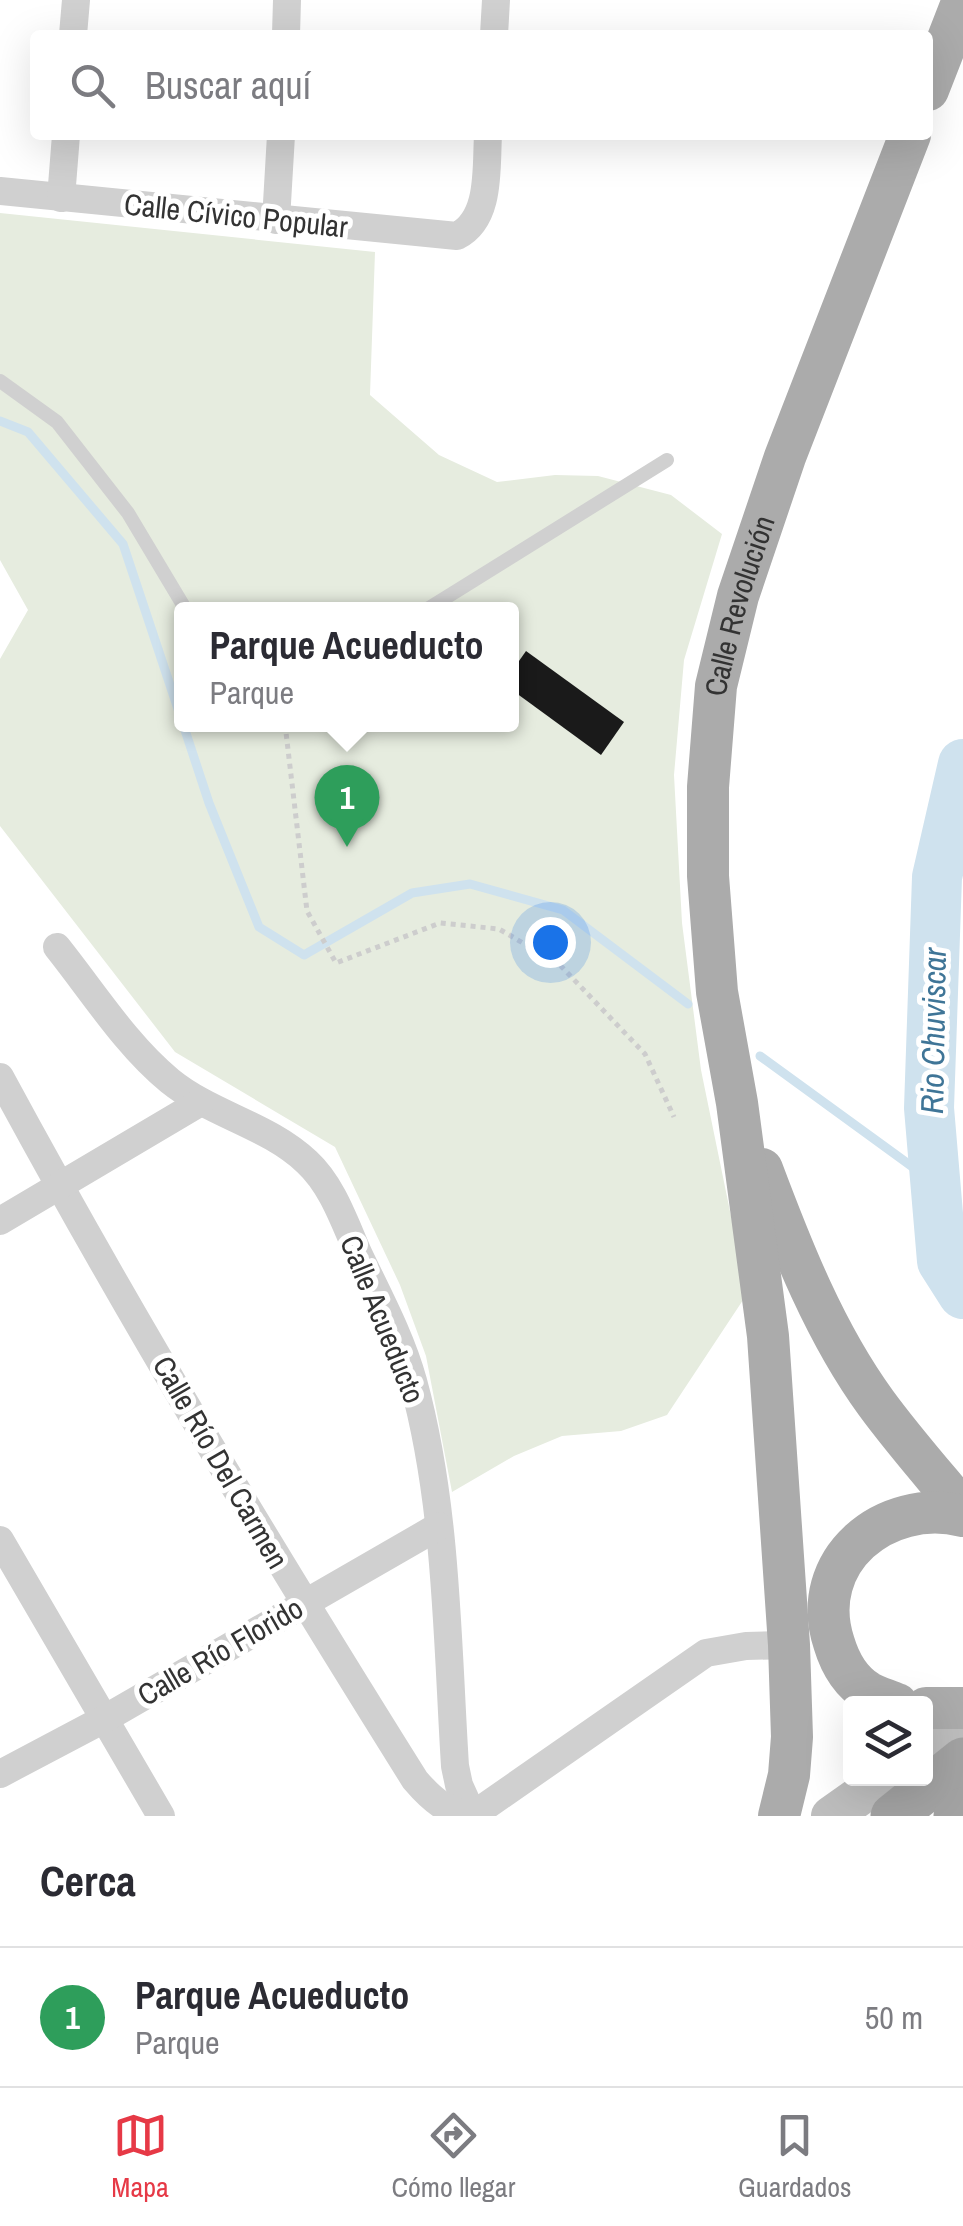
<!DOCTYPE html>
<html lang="es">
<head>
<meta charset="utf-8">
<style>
	body { margin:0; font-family:"Archivo Narrow",sans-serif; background:#f2f2f3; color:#2b2b33 }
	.controls { position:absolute; right:30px; bottom:30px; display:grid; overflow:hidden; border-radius:10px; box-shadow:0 10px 40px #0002 }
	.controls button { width:90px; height:90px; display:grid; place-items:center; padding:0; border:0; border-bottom:2px solid #e1e1e2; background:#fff; color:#2b2b33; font:50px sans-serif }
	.you { position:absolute; left:550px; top:942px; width:35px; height:35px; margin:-25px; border:8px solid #fff; border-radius:50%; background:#1a73e8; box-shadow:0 0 0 15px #1a73e833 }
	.badge { display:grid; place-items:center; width:65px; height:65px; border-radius:50%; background:#e63946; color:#fff; font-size:32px; font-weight:700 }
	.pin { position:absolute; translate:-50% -82px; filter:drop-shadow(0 2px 5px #0008) }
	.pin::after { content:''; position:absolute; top:52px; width:35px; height:30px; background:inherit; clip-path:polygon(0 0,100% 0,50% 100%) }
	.popup { position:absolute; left:174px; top:602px; width:345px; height:130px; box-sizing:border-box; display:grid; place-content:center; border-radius:10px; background:#fff; filter:drop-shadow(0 2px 8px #0005); font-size:32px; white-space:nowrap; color:#7c7c81 }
	.popup b { font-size:38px; color:#2b2b33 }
	.popup::after { content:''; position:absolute; left:50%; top:100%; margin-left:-20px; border:20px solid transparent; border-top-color:#fff }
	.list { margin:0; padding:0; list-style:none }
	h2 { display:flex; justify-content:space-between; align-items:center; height:130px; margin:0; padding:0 40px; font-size:42px }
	h2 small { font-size:32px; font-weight:400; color:#7c7c81 }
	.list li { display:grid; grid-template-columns:65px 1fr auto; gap:30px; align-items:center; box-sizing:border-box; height:140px; padding:0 40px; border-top:2px solid #e1e1e2 }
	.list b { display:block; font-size:38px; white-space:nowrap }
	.list p { margin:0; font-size:32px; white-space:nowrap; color:#7c7c81 }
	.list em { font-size:32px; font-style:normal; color:#7c7c81 }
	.icon { flex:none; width:55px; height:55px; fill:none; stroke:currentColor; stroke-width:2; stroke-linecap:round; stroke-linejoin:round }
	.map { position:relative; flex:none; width:963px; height:1816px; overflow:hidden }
	.search { position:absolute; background:#fff; box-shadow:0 10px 40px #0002; left:30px; right:30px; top:30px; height:110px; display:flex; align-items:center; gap:25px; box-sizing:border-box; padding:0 35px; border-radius:10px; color:#7c7c81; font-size:38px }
	.sheet { height:270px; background:#fff }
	nav { display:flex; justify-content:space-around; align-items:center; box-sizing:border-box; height:140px; border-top:2px solid #e1e1e2; background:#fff; font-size:28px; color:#7c7c81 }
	nav a { display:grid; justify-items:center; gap:5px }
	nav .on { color:#e63946 }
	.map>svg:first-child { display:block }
	.green { fill:#e6ecdf; fill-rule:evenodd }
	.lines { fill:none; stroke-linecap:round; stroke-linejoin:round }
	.stream { stroke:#cfe2ee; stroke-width:9 }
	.river { stroke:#cfe2ee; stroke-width:50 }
	.building { fill:#1a1a1a }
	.path { stroke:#cdcdcd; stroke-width:5; stroke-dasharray:5 5; stroke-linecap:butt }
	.service { stroke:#d0d0d0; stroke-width:14 }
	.minor { stroke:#d0d0d0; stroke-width:28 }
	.secondary { stroke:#bdbdbd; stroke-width:40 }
	.primary { stroke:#ababab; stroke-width:42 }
	.trunk { stroke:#a2a2a2; stroke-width:45 }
	.labels { text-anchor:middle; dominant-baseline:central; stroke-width:10; stroke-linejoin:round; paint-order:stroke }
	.street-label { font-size:30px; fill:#333; stroke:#fff }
	.water-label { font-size:32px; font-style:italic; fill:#3f7597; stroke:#fff }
</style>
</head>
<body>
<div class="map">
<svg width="963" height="1816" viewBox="0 0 963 1816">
	<rect width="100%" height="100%" fill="#fff"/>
	<!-- green -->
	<path class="green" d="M0,213l375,39 -5,143 69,60 58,27 58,-7 43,1 73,19 51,39 -38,126 -10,115 8,148 19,147 46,224 -80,121 -46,16 -59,5 -48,20 -62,36 -26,-136 -26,-71 -65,-138 -160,-95 -175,-226v-167l28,-49 -28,-50zM182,610h330v114h-330z"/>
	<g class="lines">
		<!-- stream -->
		<g class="stream">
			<path d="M0,421l28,11 95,112 59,177"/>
			<path d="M183,724l26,79 50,124 45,28 108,-62 58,-9 93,26 125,94"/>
			<path d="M760,1056l176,128"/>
		</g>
		<!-- river -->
		<path class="river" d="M963,764l-26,113 -8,231 13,153 21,33"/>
	</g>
	<!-- building -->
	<path class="building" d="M526,651l98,71 -23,33 -89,-65v-19z"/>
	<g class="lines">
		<!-- path -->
		<path class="path" d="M285,724l22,187 29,52 104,-40 59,6 60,35 86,90 29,63"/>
		<!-- service -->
		<g class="service">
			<path d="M0,381l57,41 71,91 58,97"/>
			<path d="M426,610l241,-150"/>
		</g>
		<!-- minor -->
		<g class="minor">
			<path d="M73,35l3,-35"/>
			<path d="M286,35l1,-35"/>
			<path d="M494,35l2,-35"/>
			<path d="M0,191l457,45c34,-17 29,-68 31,-101"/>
			<path d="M61,198l5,-63"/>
			<path d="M276,220l5,-85"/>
			<path d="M57,947c36,45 69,98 113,134 42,34 98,44 137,81 26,24 38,62 52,93 19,40 42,82 54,126 34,124 34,257 42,385l4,19 14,31"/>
			<path d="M0,1077c129,239 271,473 415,703 18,21 30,31 58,35l233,-162 40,-7 43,-1"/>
			<path d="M0,1221l201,-119"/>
			<path d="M0,1540l161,276"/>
			<path d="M0,1774l106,-56 333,-192"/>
		</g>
		<!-- secondary -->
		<g class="secondary">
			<path d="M926,1747l37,-32"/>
			<path d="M831,1816l54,-38"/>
		</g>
		<!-- primary -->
		<g class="primary">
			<path d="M928,90l35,-90"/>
			<path d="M762,1169c30,80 63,164 114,234 27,37 58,72 87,107"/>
			<path d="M897,1704c-9,-4 -20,-7 -29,-12 -18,-11 -28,-29 -34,-49 -27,-82 51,-146 129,-127"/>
			<path d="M926,1708h37"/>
			<path id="s1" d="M779,1816l10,-41 3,-38 -3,-92 -21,-309 -31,-233 -20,-111 -9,-116v-89l8,-101 22,-90 47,-139 125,-322"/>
		</g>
		<!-- trunk -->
		<g class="trunk">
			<path d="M893,1816l70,-56"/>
			<path d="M956,1816l7,-6"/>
		</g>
	</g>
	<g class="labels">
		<!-- street labels -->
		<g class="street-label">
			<text transform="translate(236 215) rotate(6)">Calle Cívico Popular</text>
			<text stroke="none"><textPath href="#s1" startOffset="1220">Calle Revolución</textPath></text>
			<text transform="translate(383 1319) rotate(68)">Calle Acueducto</text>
			<text transform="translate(221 1462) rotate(60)">Calle Río Del Carmen</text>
			<text transform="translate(220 1651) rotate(-30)">Calle Río Florido</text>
		</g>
		<!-- water labels -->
		<g class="water-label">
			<text transform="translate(933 1031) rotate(-89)">Rio Chuviscar</text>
		</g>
	</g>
</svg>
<div class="controls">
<button><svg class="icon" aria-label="layers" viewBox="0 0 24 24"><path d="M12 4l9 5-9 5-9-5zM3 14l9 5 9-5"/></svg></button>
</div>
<div class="you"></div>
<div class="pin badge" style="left:347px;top:847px;background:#2e9e5b">1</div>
<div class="popup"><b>Parque Acueducto</b>Parque</div>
<div class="search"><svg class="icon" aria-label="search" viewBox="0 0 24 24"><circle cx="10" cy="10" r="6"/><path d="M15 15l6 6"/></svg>Buscar aquí</div>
</div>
<section class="sheet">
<h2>Cerca<small></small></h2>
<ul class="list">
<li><span class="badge" style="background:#2e9e5b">1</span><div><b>Parque Acueducto</b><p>Parque</p></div><em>50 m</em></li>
</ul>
</section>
<nav>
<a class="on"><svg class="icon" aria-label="map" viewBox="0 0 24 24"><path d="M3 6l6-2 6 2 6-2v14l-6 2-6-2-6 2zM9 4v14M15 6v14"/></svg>Mapa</a>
<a><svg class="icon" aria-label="directions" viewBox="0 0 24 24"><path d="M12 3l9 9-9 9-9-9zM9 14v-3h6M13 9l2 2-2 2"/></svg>Cómo llegar</a>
<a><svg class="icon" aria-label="saved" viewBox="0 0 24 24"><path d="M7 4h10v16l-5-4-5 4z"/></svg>Guardados</a>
</nav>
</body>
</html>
